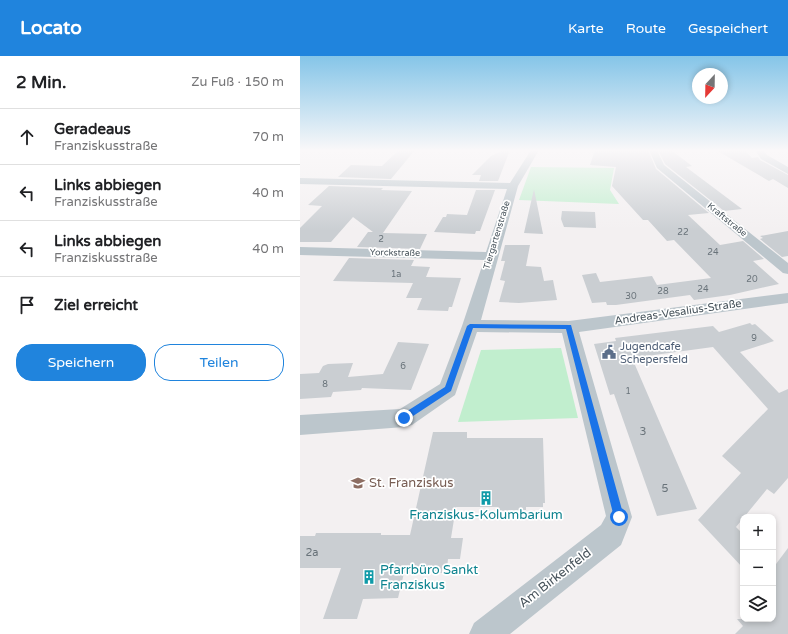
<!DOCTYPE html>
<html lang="de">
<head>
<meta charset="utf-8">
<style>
	body { margin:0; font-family:"Varela Round",sans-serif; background:#f6f6f6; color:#202124 }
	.controls { position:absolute; right:12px; bottom:12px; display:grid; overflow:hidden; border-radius:8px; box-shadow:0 2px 6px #0003 }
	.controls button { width:36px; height:36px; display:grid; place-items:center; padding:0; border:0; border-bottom:1px solid #e0e0e0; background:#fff; color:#202124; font:20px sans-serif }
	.compass { position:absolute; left:392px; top:12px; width:36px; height:36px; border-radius:50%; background:#fff; box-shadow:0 2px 6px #0003; rotate:202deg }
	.stop { position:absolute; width:12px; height:12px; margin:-9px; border:3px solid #1a73e8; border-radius:50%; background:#fff }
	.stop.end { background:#1a73e8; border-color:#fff; box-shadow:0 1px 4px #0008 }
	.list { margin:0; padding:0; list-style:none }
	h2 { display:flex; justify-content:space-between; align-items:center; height:52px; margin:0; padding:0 16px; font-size:17px }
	h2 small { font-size:13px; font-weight:400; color:#757577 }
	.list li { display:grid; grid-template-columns:26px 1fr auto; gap:12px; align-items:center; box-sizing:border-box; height:56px; padding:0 16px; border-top:1px solid #e0e0e0 }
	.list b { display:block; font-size:15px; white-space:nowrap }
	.list p { margin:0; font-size:13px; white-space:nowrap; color:#757577 }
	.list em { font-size:13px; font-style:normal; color:#757577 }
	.actions { display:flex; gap:8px; padding:12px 16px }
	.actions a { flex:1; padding:9px 0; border:1px solid #2084dd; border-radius:16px; text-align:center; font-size:14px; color:#2084dd }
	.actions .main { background:#2084dd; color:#fff }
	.icon { flex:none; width:22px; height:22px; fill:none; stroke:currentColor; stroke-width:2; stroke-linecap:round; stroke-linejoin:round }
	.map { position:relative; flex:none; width:488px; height:578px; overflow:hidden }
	header { display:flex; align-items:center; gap:24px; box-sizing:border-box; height:56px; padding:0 20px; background:#2084dd; color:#fff }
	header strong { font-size:19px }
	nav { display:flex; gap:22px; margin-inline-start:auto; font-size:14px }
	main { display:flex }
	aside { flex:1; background:#fff }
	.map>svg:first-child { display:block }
	.green { fill:#c1eece }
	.building { fill:#caced2 }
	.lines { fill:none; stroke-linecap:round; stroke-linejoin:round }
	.minor { fill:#bcc6cc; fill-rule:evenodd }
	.route { fill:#1a73e8 }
	.labels { text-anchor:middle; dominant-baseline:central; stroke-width:3.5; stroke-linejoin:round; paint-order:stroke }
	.far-street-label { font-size:9px; fill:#49555d; stroke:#fff }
	.number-label { font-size:9px; fill:#69737a }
	.street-label { font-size:11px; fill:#49555d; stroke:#fff }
	.service-label { font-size:11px; fill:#4e5e75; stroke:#fff; text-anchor:start }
	.near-number-label { font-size:11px; fill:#69737a }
	.near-education-label { font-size:13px; fill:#785e54; stroke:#fff; text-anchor:start }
	.near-culture-label { font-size:13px; fill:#0d838f; stroke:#fff }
	.near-street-label { font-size:13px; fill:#49555d; stroke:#fff }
</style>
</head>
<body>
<header>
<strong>Locato</strong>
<nav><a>Karte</a><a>Route</a><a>Gespeichert</a></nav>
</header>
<main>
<aside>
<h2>2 Min.<small>Zu Fuß · 150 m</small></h2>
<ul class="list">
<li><svg class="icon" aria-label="ahead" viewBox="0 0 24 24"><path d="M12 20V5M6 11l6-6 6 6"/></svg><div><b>Geradeaus</b><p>Franziskusstraße</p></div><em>70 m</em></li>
<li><svg class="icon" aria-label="left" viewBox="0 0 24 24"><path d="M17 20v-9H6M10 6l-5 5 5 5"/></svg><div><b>Links abbiegen</b><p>Franziskusstraße</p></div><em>40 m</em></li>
<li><svg class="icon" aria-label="left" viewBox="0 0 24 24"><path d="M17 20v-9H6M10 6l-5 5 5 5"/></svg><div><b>Links abbiegen</b><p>Franziskusstraße</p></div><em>40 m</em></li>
<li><svg class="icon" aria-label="arrive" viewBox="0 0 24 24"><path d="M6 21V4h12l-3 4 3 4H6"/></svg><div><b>Ziel erreicht</b></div></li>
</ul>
<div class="actions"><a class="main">Speichern</a><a>Teilen</a></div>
</aside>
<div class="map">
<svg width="488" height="578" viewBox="0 0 488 578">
	<rect width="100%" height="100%" fill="#f3f0f1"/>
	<!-- green -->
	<g class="green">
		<path d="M231,111l83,1 -4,22 9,14 -100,-4z"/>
		<path d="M261,292l17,70 -120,4 23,-72z"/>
	</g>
	<!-- building -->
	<g class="building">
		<path d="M99,94h16l-24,29 -53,-2 13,-12 31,1z"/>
		<path d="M204,94h6l-12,31h-19l2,-6h-9l19,-19z"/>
		<path d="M295,94h53l8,19 53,44 -21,2 32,30 23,-4 21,18 -11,2 26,23 -49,11 -36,5 -4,-5 -74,10h-9l-1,-3 -14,1 -10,-28 14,-2 4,9 52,-6 5,9 54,-7 -37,-38 -7,1 -19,-21h-5l-31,-34 4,-19 -26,-2z"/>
		<path d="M358,94h13l21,16 -6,1 56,42 -18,2 -59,-47z"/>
		<path d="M416,94h29l7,8 6,-1 2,3 28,15v13l-15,-9 -4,2z"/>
		<path d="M29,130l54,2 -2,2 31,1 -29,42 44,1 -7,15 -63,-2 11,-15h5l-20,-15 -22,25h-31v-14l22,-22 -14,-1z"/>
		<path d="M234,133l9,45 -19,-1z"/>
		<path d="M176,134h19l-15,41h-4l-1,3 -41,-2 9,-15h3l1,-3 20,1z"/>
		<path d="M262,155l33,1 1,16 -32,-1 -3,-8z"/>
		<path d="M488,175v25l-6,1 -22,-18 3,-1 -3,-2z"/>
		<path d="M205,189h25l-4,21 15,1 3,14 9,-1 4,20 -38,3 -20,-1 6,-21 -5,-1 5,-19h-4z"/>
		<path d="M49,202l65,2 -3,6 19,1 -4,10 35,1 -9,29h-3l-1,4 -31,-1 5,-12h-16l7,-15 -80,-2z"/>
		<path d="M450,267l2,2 3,-1 19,17 -34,11 39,41 9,-4v89l-14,16 -7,-5 -31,38 7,7v34l-45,-48 43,-47 -19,-17 46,-47 -55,-62 -81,11 65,151 -40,7 -43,-122 -4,1 -16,-51 22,-3 -1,-3 98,-12 6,6z"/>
		<path d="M98,286l31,2 -18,46 -49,-2 -1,2 -28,2 -2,5 -31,2v-25l19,-1 4,-7 5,-2 25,-1 -5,14 35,-3z"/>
		<path d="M133,376h34v6h76l2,65h-2v4h-17v3l-30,1 1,-4h-41l-5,31h12l-3,21h-12l-1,10h-5v4h-38l-6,25 -35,1 -6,20h-34l18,-51h-41v-32h15l1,-3h65v2h29z"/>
		<path d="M488,492v86h-53l8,-8 -6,-7h36v-51z"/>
	</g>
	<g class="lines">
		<!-- minor -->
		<g class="minor">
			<path d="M231,94h8l-21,36 -37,134 88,1 219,-28v10l-209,29 53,185 -11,28 -111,89h-41l5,-11 127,-98 5,-9 -44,-183 -85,-1 -22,63 -43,30 -8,2 -104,8v-20l100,-6 40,-25 22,-58 22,-66 -184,-5v-8l186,5 21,-63 -207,-5v-6l210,5z"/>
			<path d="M349,94h8l7,15 124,98v11l-5,-1 -126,-105z"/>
			<path d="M455,94h8l4,5 21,12v7l-27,-15z"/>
		</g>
	</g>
	<!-- sky -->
	<linearGradient id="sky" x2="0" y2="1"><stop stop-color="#85c5e8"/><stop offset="0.54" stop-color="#faf8f9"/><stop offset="1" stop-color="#faf8f9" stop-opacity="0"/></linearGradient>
	<rect width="488" height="175" fill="url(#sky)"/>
	<!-- route -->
	<path class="route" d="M170,268l101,1 53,192 -2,4 -3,1 -3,-1 -2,-4 -48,-188 -93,-1 -22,63 -44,29h-6v-5l44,-28 22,-61z"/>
	<!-- icons -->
	<defs>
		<symbol id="civic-bare" viewBox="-9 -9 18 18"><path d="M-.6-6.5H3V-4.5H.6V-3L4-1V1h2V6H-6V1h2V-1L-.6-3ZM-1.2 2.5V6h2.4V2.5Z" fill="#5c6f8a" stroke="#fff" stroke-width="2.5" paint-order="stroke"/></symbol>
		<symbol id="school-bare" viewBox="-9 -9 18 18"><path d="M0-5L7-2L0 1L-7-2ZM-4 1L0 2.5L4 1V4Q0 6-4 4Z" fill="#8d6e63" stroke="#fff" stroke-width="2.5" paint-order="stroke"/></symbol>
		<symbol id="building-bare" viewBox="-9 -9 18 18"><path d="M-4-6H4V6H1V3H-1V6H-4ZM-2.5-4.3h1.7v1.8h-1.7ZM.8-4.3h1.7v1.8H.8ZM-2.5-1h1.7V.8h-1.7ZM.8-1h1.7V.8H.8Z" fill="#0f9aa8" stroke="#fff" stroke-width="2.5" paint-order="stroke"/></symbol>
	</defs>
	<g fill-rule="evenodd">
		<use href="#civic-bare" x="299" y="286" width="20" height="20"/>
		<use href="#school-bare" x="48" y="417" width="20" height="20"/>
		<use href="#building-bare" x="176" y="432" width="20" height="20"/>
		<use href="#building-bare" x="59" y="511" width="20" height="20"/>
	</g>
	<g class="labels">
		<!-- far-street labels -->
		<g class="far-street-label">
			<text transform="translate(427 164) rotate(39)">Kraftstraße</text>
			<text transform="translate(197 179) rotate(-73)">Tiergartenstraße</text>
			<text transform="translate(95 197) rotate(1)">Yorckstraße</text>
		</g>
		<!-- number labels -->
		<g class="number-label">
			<text x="383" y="176">22</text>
			<text x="81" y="183">2</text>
			<text x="413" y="196">24</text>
			<text x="96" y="218">1a</text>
			<text x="452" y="223">20</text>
			<text x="403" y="233">24</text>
			<text x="363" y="235">28</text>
			<text x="331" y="240">30</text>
			<text x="454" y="282">9</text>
			<text x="103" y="310">6</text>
			<text x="25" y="328">8</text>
			<text x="328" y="335">1</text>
		</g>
		<!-- street labels -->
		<g class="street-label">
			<text transform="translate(378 256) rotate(-8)">Andreas-Vesalius-Straße</text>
		</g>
		<!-- service labels -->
		<g class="service-label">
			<text x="320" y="290">Jugendcafe<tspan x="320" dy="13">Schepersfeld</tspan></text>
		</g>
		<!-- near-number labels -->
		<g class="near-number-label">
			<text x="343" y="375">3</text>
			<text x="365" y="432">5</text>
			<text x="12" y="496">2a</text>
		</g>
		<!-- near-education labels -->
		<g class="near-education-label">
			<text x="69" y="427">St. Franziskus</text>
		</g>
		<!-- near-culture labels -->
		<g class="near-culture-label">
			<text x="186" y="459">Franziskus-Kolumbarium</text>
			<text x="80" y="514" text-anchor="start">Pfarrbüro Sankt<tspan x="80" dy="15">Franziskus</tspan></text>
		</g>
		<!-- near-street labels -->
		<g class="near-street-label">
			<text transform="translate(255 522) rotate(-38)">Am Birkenfeld</text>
		</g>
	</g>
</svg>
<div class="controls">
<button>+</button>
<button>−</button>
<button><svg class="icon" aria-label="layers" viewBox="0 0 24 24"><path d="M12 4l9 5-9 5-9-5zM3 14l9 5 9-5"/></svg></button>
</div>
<svg class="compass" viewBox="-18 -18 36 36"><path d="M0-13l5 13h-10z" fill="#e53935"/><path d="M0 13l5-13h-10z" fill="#757577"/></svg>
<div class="stop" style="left:319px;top:461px"></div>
<div class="stop end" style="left:104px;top:362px"></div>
</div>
</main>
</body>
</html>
